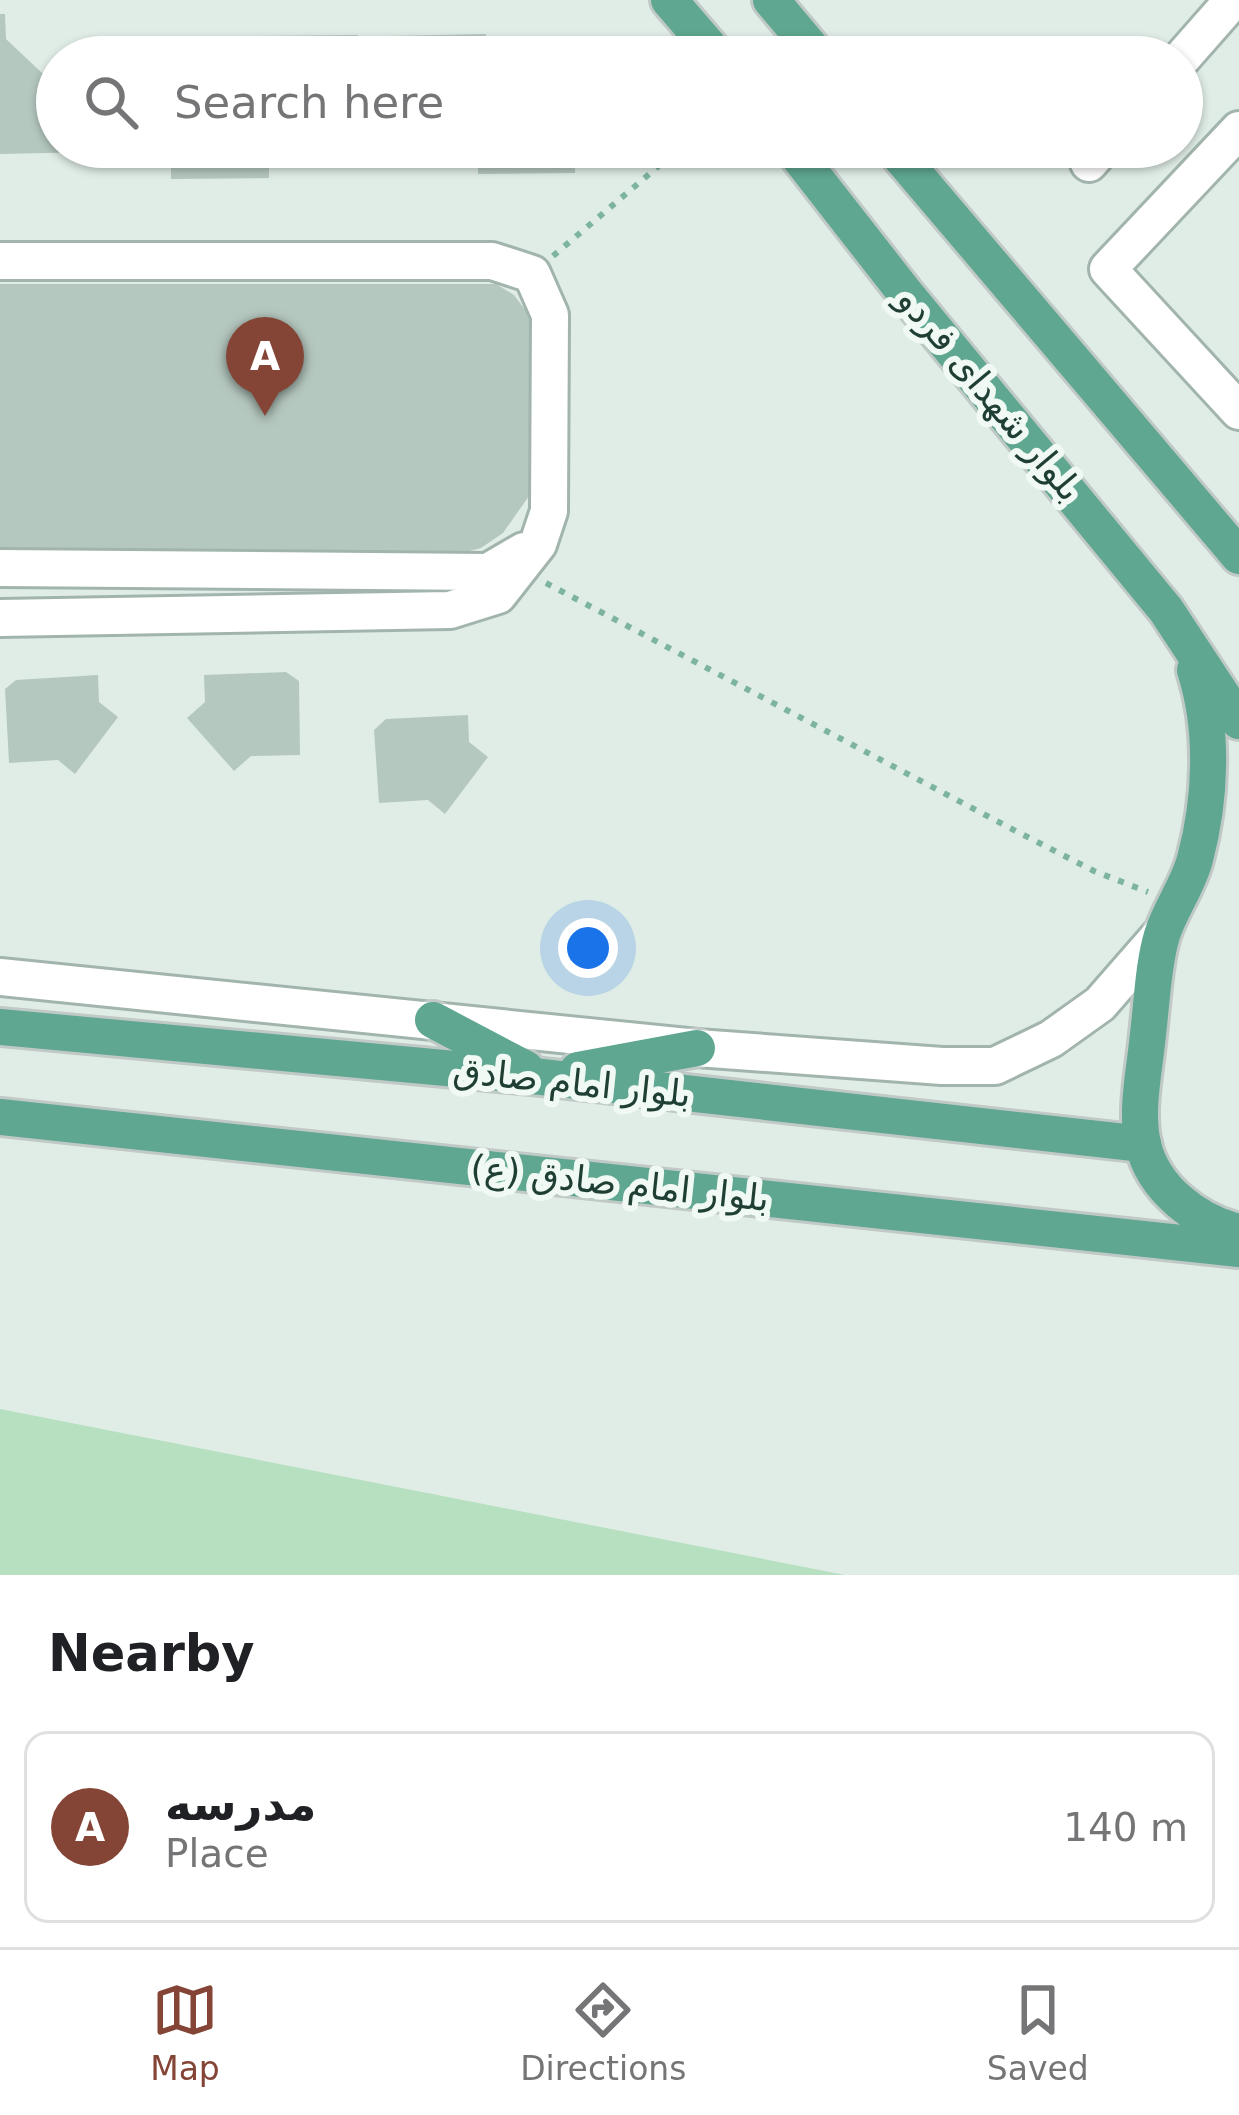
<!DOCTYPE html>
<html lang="en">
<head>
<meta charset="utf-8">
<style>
	body { margin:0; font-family:"DejaVu Sans",Vazirmatn,sans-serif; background:#f6f6f6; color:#202124 }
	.you { position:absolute; left:588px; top:948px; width:42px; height:42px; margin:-30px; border:9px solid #fff; border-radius:50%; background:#1a73e8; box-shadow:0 0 0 18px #1a73e833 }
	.badge { display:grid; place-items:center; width:78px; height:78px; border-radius:50%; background:#844436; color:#fff; font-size:39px; font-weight:700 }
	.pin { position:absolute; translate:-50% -99px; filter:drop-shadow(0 3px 6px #0008) }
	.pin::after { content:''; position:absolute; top:63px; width:42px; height:36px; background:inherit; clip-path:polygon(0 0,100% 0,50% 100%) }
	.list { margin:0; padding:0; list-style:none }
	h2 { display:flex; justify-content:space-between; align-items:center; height:156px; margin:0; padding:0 48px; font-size:51px }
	h2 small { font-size:39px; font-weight:400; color:#757577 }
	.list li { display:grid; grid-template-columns:78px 1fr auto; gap:36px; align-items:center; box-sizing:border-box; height:192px; margin:0 24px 24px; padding:0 24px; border:3px solid #e0e0e0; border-radius:24px }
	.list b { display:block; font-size:45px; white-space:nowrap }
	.list p { margin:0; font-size:39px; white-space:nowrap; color:#757577 }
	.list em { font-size:39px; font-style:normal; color:#757577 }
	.icon { flex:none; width:66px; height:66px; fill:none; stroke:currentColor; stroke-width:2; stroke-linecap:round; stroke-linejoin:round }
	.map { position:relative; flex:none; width:1239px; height:1575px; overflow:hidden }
	.search { position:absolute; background:#fff; box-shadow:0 3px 9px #0004; left:36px; right:36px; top:36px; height:132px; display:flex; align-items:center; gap:30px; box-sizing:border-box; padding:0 42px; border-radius:66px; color:#757577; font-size:45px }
	.sheet { height:372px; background:#fff }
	nav { display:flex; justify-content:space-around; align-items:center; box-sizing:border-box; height:168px; border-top:3px solid #e0e0e0; background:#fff; font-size:33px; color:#757577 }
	nav a { display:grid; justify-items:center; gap:6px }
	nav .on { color:#844436 }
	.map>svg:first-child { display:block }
	.green { fill:#b6e0bf }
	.building { fill:#b5c8bf }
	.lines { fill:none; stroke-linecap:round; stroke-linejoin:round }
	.minor-casing { stroke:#a2b5ad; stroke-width:42 }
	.major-casing { stroke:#c0c9c6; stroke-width:42 }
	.path { stroke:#7db4a0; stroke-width:6; stroke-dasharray:6 9; stroke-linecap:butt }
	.minor { stroke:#fff; stroke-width:36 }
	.major { stroke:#5fa791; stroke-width:36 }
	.labels { text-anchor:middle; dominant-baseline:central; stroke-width:12; stroke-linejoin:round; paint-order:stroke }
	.street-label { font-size:36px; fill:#1f3f35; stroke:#f1f9f4 }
</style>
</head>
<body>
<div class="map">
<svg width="1239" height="1575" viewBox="0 0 1239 1575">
	<rect width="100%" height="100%" fill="#e0ede6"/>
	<!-- green -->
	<path class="green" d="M0,1409l845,166h-845z"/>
	<!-- building -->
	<g class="building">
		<path d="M0,14h5l1,25 36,34h15v74h38v5l-95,2z"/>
		<path d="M486,34l1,23h-99l1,-21z"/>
		<path d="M358,35v22h-98v-21z"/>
		<path d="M164,147h111l-6,7v24l-98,1v-23h-7z"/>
		<path d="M478,147h98l-1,26 -97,1z"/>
		<path d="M0,284h496l18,11 15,20v181l-26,37 -22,15 -27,7 -454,2z"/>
		<path d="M286,672l13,9 1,74 -49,1 -17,15 -47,-53 18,-16 -1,-27z"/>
		<path d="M98,675l1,27 19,15 -43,57 -17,-14 -49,3 -4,-74 11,-9z"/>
		<path d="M468,715l1,27 19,15 -43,57 -17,-14 -49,3 -5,-73 12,-11z"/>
	</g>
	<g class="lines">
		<defs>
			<g id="minor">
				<path d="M1182,58l51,-58"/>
				<path d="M1239,130l-131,139 131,142"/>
				<path d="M1089,163l14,-16"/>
				<path d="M0,261h492l40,13 18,41 -1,196 -11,33 -40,51 -48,15 -450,8"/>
				<path d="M0,568l488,4 36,-21"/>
				<path d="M0,977l697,71 245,18h53l56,-27 49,-35 62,-71"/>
			</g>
			<g id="major">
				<path d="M669,0l49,57"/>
				<path d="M771,0l48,57"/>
				<path d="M791,147l114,146 261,317 73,111"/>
				<path d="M892,147l347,409"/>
				<path d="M1195,670c19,60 16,129 0,189 -7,27 -25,50 -33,76 -9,30 -10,67 -14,99 -3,34 -13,76 -5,110 10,45 54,78 96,88"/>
				<path d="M433,1020l93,49"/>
				<path d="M0,1027l542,50 601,67"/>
				<path d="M578,1070l119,-22"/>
				<path d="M0,1117l1239,132"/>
			</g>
		</defs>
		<!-- minor casing -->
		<use href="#minor" class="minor-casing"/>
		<!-- major casing -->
		<use href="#major" class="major-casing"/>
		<!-- path -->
		<g class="path">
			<path d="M553,256l128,-109"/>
			<path d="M546,583l464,245 84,43 54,21"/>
		</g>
		<!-- minor -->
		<use href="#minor" class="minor"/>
		<!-- major -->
		<use href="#major" class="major"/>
	</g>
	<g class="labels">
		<!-- street labels -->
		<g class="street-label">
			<text transform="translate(990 394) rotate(50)">بلوار شهدای فردو</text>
			<text transform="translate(572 1082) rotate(6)">بلوار امام صادق</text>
			<text transform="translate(620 1183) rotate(6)">بلوار امام صادق (ع)</text>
		</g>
	</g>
</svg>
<div class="you"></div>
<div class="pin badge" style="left:265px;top:416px">A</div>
<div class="search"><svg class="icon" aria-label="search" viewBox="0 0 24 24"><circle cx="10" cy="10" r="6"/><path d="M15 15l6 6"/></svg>Search here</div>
</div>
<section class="sheet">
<h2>Nearby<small></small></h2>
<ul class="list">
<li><span class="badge">A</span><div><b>مدرسه</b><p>Place</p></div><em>140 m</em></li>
</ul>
</section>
<nav>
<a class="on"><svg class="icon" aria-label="map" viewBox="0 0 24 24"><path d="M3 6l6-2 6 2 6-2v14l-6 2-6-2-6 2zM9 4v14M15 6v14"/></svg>Map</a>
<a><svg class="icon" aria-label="directions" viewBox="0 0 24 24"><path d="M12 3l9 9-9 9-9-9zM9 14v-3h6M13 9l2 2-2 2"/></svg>Directions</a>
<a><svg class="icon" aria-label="saved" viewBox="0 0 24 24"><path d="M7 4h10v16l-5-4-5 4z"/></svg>Saved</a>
</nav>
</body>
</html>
